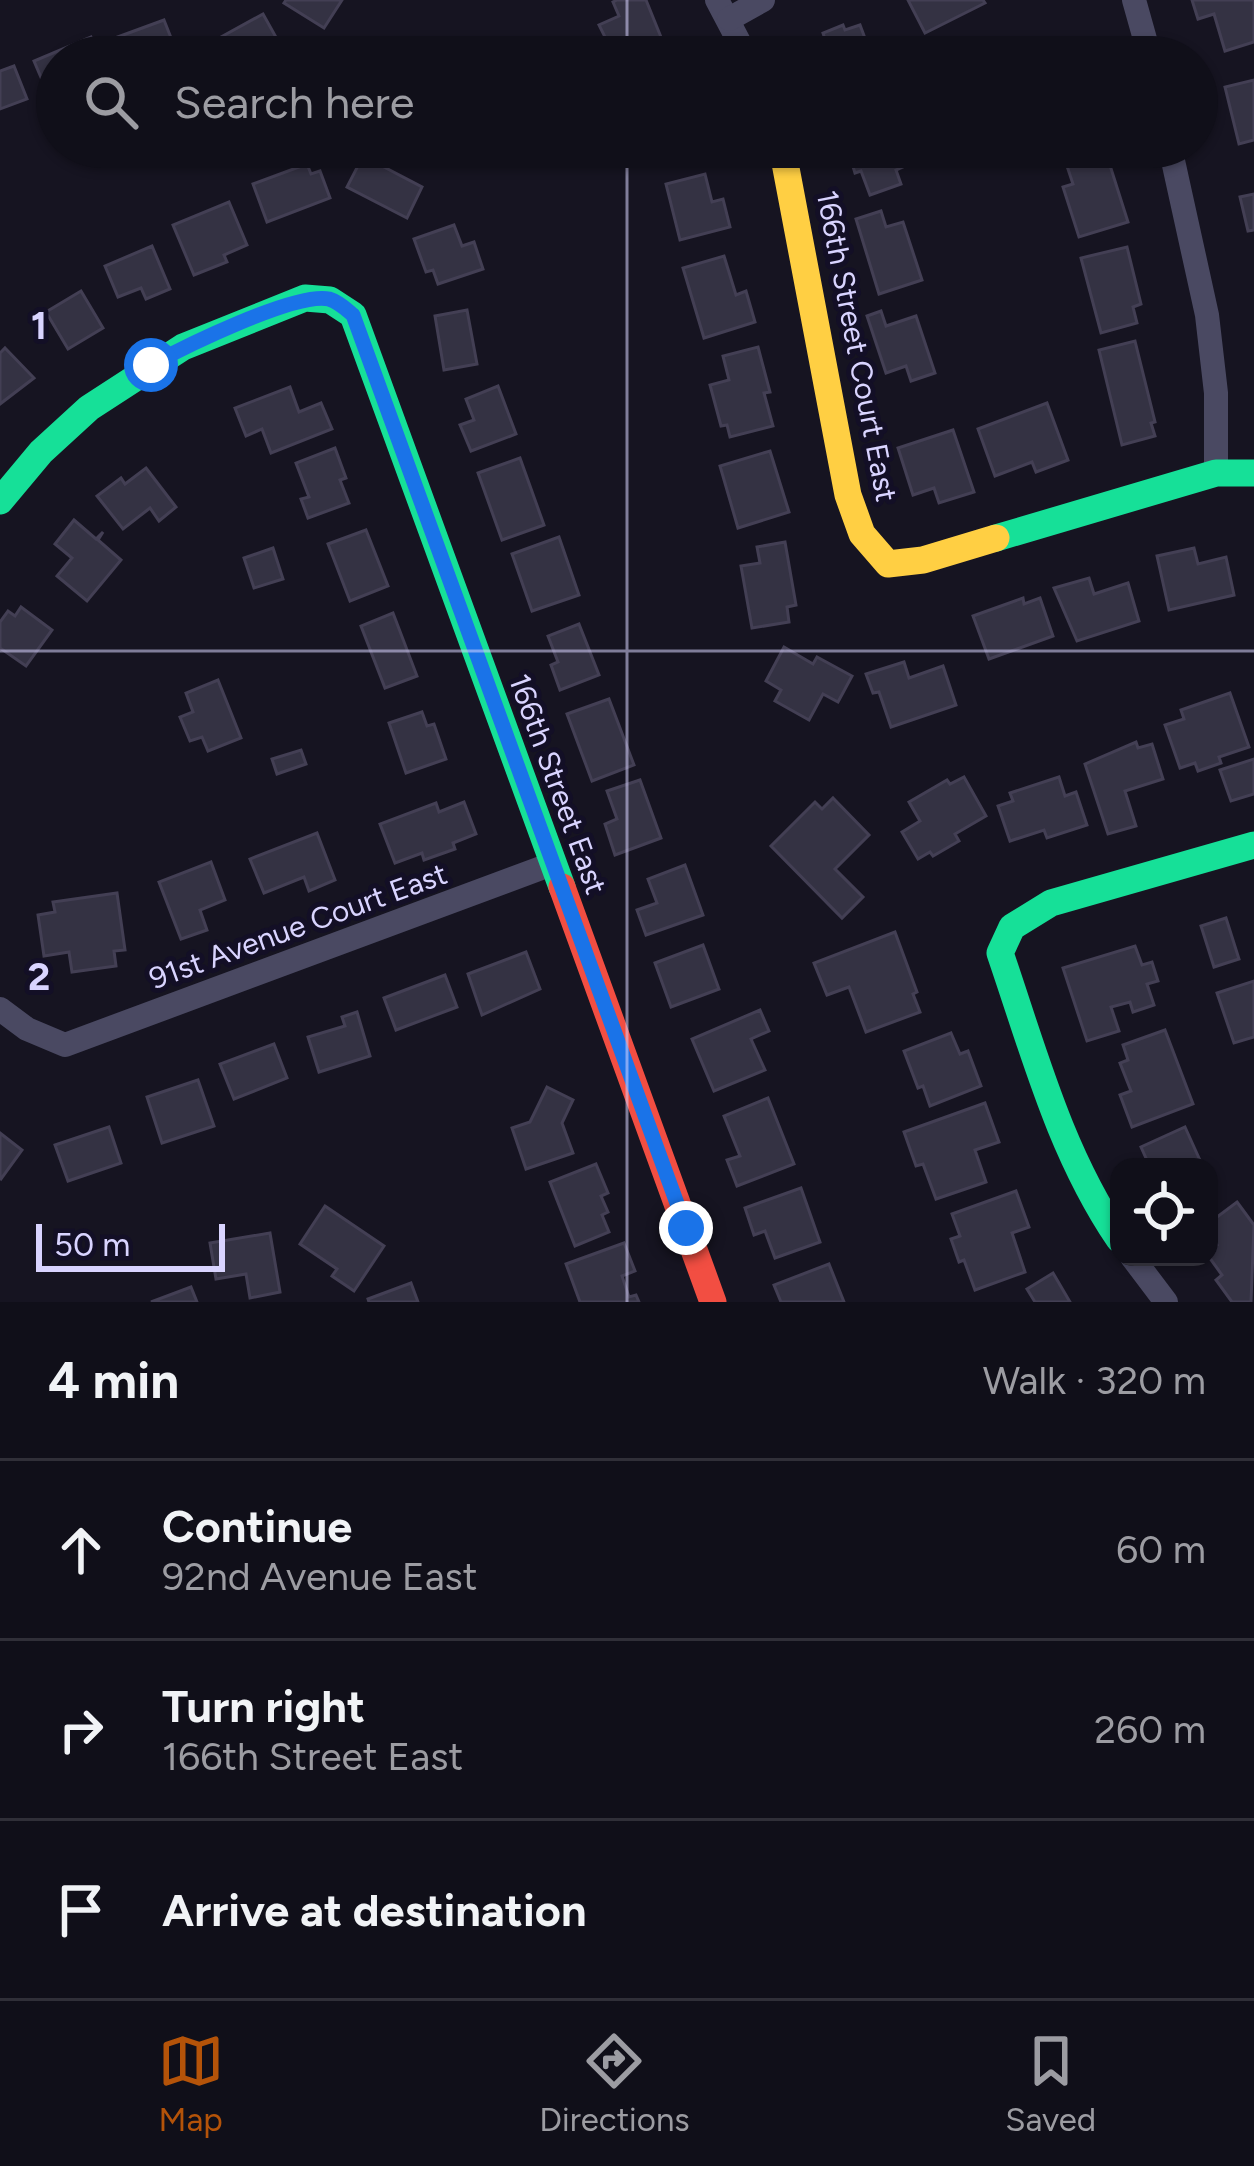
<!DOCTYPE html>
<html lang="en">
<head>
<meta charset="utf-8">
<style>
	body { margin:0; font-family:Figtree,sans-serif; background:#1e1d26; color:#f1f3f6 }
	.controls { position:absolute; right:36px; bottom:36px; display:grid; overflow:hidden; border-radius:24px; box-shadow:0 3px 9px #0004 }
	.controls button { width:108px; height:108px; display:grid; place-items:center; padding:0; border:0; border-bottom:3px solid #302f38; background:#100f19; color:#f1f3f6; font:60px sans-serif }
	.scale { position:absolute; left:36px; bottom:30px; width:189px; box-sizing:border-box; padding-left:12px; border:6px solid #d9d4ff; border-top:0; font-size:33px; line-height:42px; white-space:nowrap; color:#d9d4ff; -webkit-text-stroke:9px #130f26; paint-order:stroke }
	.stop { position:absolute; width:36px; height:36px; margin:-27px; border:9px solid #1a73e8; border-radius:50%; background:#fff }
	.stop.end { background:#1a73e8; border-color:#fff; box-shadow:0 3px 12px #0008 }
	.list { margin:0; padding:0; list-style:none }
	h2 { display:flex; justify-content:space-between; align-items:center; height:156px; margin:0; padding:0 48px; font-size:51px }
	h2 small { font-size:39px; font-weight:400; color:#9c9ca2 }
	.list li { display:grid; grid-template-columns:78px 1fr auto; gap:36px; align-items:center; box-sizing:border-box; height:180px; padding:0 48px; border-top:3px solid #302f38 }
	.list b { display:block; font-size:45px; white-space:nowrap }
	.list p { margin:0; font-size:39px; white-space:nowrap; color:#9c9ca2 }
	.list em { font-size:39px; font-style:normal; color:#9c9ca2 }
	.icon { flex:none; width:66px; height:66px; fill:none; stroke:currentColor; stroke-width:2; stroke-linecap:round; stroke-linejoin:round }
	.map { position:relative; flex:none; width:1254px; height:1302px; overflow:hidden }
	.search { position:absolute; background:#100f19; box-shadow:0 3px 9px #0004; left:36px; right:36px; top:36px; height:132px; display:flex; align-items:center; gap:30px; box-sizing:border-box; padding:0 42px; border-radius:66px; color:#9c9ca2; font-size:45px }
	.sheet { height:696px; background:#100f19 }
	nav { display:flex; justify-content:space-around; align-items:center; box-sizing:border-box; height:168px; border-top:3px solid #302f38; background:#100f19; font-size:33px; color:#9c9ca2 }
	nav a { display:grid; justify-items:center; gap:6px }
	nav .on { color:#b45309 }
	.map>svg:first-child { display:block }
	.building { fill:#343243; stroke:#433f54; stroke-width:3 }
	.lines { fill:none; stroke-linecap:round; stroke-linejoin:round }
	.street { stroke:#4a4962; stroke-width:24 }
	.fast { stroke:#16e098; stroke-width:27 }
	.slow { stroke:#ffcf43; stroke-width:27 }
	.jam { stroke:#f24e42; stroke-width:27 }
	.route { stroke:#1a73e8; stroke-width:15 }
	.grid { fill:none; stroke:#d9d4ff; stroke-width:3; stroke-opacity:0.55 }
	.labels { text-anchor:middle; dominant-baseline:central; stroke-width:10; stroke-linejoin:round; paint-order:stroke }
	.street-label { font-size:30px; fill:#d9d4ff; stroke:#130f26 }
	.grid-label { font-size:39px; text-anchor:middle; font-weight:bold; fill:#d9d4ff; stroke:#130f26; stroke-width:10; stroke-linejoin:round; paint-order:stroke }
</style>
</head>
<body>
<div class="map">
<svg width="1254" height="1302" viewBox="0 0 1254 1302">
	<rect width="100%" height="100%" fill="#161421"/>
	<!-- building -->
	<g class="building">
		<path d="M286,0h56l-18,28 -40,-25z"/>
		<path d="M617,0h29l23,57h-54l-16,-32 20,-9 -6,-14z"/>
		<path d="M908,0h75l2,3 -60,30z"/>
		<path d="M1192,0h62v42l-29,9 -11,-37 -16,5z"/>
		<path d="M263,14l24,43h-70l-7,-14z"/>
		<path d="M164,20l13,33 -11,4h-44l-7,-19z"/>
		<path d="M843,25l2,5 15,-5 12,32h-55l-5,-13 13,-5 -2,-6z"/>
		<path d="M91,37l8,20h-42l-3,51 -20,-47z"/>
		<path d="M1083,43l5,14h-49z"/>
		<path d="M14,66l13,33 -27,10v-38z"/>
		<path d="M1254,80v60l-15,4 -14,-57z"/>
		<path d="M847,147h50l6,20 -7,3 5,14 -31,11 -9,-24 -6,2z"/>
		<path d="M1096,148l4,13 8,-2 20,63 -49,15 -16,-50 10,-3 -9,-27z"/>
		<path d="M363,156l59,31 -15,31 -60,-31z"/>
		<path d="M307,164l4,10 9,-3 10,27 -63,24 -14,-38z"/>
		<path d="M705,174l7,28 11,-3 7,28 -50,13 -14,-56z"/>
		<path d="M1254,194v36l-6,1 -8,-34z"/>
		<path d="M229,202l18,43 -23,10 3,7 -33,13 -21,-50z"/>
		<path d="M881,211l5,16 17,-5 19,58 -43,14 -23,-75z"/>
		<path d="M454,225l8,21 12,-4 9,27 -45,15 -5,-14 -7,2 -12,-33z"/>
		<path d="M152,246l18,43 -24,10 -5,-11 -23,9 -13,-31z"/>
		<path d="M1127,247l14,57 -8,3 4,16 -36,10 -20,-75z"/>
		<path d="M724,256l12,39 10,-4 9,31 -51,16 -21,-70z"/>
		<path d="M81,291l22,37 -35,21 -22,-37z"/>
		<path d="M467,310l10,54 -33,6 -9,-54z"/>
		<path d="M881,311l5,15 30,-10 19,57 -24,8 -5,-15 -20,7 -19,-57z"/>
		<path d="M1135,341l20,81 -4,1 4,13 -33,9 -23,-95z"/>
		<path d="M758,347l12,45 -6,1 9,33 -43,11 -3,-12 -6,1 -11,-41 19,-5 -6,-24z"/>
		<path d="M5,348l29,30 -34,26v-51z"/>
		<path d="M498,386l18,48 -45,17 -11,-26 14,-5 -8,-21z"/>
		<path d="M290,387l9,25 22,-9 11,26 -61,24 -9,-24 -16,7 -11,-28z"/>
		<path d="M1047,403l21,57 -32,12 -4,-10 -37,14 -17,-47z"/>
		<path d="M953,430l21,62 -35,11 -5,-15 -21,7 -15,-47z"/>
		<path d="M335,448l11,30 -6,2 9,23 -41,15 -7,-19 8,-2 -13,-34z"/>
		<path d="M770,451l19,61 -51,16 -18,-62z"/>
		<path d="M520,458l24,67 -42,15 -24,-67z"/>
		<path d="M146,468l30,39 -17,14 -9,-13 -27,21 -26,-33 24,-18 4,6z"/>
		<path d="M74,520l22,19 7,-7 -5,8 23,20 -34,41 -30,-25 15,-18 -17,-14z"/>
		<path d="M366,530l22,56 -38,15 -22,-57z"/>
		<path d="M559,537l20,58 -47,16 -20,-57z"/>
		<path d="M785,542l11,63 -9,2 2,15 -37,6 -11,-62 19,-3 -3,-16z"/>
		<path d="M273,548l10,31 -29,9 -10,-30z"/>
		<path d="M1194,548l4,16 28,-7 8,38 -65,15 -12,-54z"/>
		<path d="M1089,578l5,16 34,-11 11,38 -62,20 -23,-53z"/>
		<path d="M1023,598l1,6 16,-6 13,38 -64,23 -16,-43z"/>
		<path d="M21,607l31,23 -26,36 -26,-18v-26l8,-11 7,5z"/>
		<path d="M393,613l24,63 -32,12 -24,-62z"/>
		<path d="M579,624l20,51 -39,15 -9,-25 7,-3 -10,-26z"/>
		<path d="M784,647l29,17 4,-7 35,19 -14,26 -15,-8 -14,26 -34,-19 6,-11 -15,-9z"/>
		<path d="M904,662l5,16 34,-12 13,39 -65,22 -12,-35 -6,1 -7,-19z"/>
		<path d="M218,680l23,58 -33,13 -6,-14 -12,4 -10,-24 13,-5 -7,-19z"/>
		<path d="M1230,693l19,54 -30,10 2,6 -23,8 -3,-8 -15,5 -15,-43 19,-6 -3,-9z"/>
		<path d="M609,699l25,66 -42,16 -25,-67z"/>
		<path d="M422,712l5,14 7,-2 12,35 -40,14 -17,-50z"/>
		<path d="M1136,742l2,6 14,-4 11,35 -38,12 11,35 -28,8 -23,-70z"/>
		<path d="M301,750l5,14 -29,10 -5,-15z"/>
		<path d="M1254,759v35l-23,7 -11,-31z"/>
		<path d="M964,777l22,39 -31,18 4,7 -26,15 -3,-4 -12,7 -16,-27 18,-11 -11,-19 38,-22 3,4z"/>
		<path d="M1059,777l6,19 11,-4 11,33 -40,13 -3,-8 -34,11 -12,-35 15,-5 -3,-8z"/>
		<path d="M640,780l21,58 -46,17 -10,-31 12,-5 -10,-28z"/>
		<path d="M833,798l36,37 -34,34 28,28 -21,21 -71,-72 44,-44 7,7z"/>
		<path d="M464,802l12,32 -23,9 2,6 -31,11 -2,-7 -27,10 -15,-39 56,-21 3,9z"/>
		<path d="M317,833l18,47 -26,11 -5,-14 -40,16 -14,-34z"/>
		<path d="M211,862l14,38 -25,10 7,20 -26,9 -22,-57z"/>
		<path d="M685,865l18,50 -57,20 -9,-25 20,-7 -9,-24z"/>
		<path d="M117,893l8,57 -11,1 2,15 -44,6 -3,-20 -25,4 -6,-41 17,-3 -2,-10z"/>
		<path d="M1226,918l13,41 -25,8 -13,-41z"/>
		<path d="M895,932l22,60 -4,2 7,18 -54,20 -17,-45 -22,8 -13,-32z"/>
		<path d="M703,945l16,44 -48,18 -16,-44z"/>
		<path d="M1135,946l7,19 10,-3 6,19 -11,3 7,21 -21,7 -3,-10 -19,5 8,24 -32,10 -24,-73z"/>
		<path d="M526,952l14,37 -58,26 -14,-41z"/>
		<path d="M445,975l12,32 -61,23 -12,-32z"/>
		<path d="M1254,981v56l-20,6 -17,-50z"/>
		<path d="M760,1010l9,21 -18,8 14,31 -51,21 -22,-52z"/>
		<path d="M357,1012l13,44 -51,16 -11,-35 37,-11 -3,-9z"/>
		<path d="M1165,1030l28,74 -61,23 -12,-32 11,-4 -11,-28 8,-3 -5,-15z"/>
		<path d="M951,1033l9,21 8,-3 13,35 -51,20 -7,-20 -5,2 -14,-37z"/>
		<path d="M274,1044l13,34 -53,21 -14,-35z"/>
		<path d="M198,1080l16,46 -52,17 -15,-46z"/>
		<path d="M547,1087l26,13 -11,23 11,30 -47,16 -14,-41 18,-6z"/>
		<path d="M768,1098l26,66 -57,22 -10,-26 13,-4 -16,-40z"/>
		<path d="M985,1103l14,39 -24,8 11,32 -50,17 -13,-35 -7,2 -12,-34z"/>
		<path d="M109,1127l12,36 -53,18 -13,-36z"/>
		<path d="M1185,1127l18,40h-53l-9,-20z"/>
		<path d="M0,1133l22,17 -21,29 -1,-1z"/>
		<path d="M596,1164l12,29 -7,3 7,16 -6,3 7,17 -34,14 -25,-64z"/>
		<path d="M801,1188l19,54 -45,16 -10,-27 -11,4 -9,-27z"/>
		<path d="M1016,1191l13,36 -17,6 13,39 -50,18 -11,-30 -5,2 -8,-23 9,-3 -8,-22z"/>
		<path d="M1237,1202l17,23 -3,77h-19l-16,-22 6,-5 -13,-18v-6l8,-6 -8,-12v-10z"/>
		<path d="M325,1206l59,40 -30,45 -22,-15 5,-7 -37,-25z"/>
		<path d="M270,1233l10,59 -30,6 -4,-24 -30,5 -6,-36z"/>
		<path d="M624,1243l11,28 -13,5 7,21 7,-2 3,7h-59l-14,-38z"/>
		<path d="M829,1264l15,38h-63l-7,-17z"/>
		<path d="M1053,1273l17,29h-35l-8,-13z"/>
		<path d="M411,1283l7,19h-49l-1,-3z"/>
		<path d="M191,1287l6,15h-46z"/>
	</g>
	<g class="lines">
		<!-- street -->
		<g class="street">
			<path d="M717,0l30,57"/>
			<path d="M1134,0l16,57"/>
			<path d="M729,19l34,-19"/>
			<path d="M1170,147l37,168 9,78v80"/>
			<path d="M0,1009l27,20 38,16 487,-181"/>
			<path d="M1132,1257l34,45"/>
		</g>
		<!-- fast -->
		<g class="fast">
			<path d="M0,501l41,-49 48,-44 94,-61 122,-49 25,2 23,15 209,572"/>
			<path d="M996,538l220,-65h38"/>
			<path d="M1119,1239c-59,-87 -85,-187 -119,-286l12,-26 39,-24 203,-58"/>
		</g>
		<!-- slow -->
		<path class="slow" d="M782,147l66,348 14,39 26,30 35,-4 73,-22"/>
		<!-- jam -->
		<path class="jam" d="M562,887l151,415"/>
	</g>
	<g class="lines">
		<!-- route -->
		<path class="route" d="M151,365c33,-18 144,-73 178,-66 10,3 17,10 24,16l333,913"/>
	</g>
	<!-- grid -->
	<path class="grid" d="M627,0v57M627,147v1155M0,651h1254"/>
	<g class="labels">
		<!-- street labels -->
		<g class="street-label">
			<text transform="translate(857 346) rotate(79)">166th Street Court East</text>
			<text transform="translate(558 784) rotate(70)">166th Street East</text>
			<text transform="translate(298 926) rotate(-20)">91st Avenue Court East</text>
		</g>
	</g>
	<g class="grid-label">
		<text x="39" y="339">1</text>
		<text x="39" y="990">2</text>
	</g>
</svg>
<div class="controls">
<button><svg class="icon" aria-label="locate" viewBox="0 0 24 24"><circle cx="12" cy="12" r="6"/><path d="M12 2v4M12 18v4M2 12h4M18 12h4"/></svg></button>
</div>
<div class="scale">50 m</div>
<div class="stop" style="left:151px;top:365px"></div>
<div class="stop end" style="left:686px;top:1228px"></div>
<div class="search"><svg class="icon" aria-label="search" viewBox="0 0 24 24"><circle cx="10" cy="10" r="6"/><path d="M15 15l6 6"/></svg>Search here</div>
</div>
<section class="sheet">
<h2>4 min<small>Walk · 320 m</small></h2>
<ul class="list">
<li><svg class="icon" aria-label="ahead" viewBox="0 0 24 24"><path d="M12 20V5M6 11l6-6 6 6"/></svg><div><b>Continue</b><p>92nd Avenue East</p></div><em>60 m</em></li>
<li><svg class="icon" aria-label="right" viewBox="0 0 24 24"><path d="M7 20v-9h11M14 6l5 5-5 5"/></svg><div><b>Turn right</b><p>166th Street East</p></div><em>260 m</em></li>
<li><svg class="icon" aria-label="arrive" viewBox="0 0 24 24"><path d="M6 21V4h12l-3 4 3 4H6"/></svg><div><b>Arrive at destination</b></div></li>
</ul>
</section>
<nav>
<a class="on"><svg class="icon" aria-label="map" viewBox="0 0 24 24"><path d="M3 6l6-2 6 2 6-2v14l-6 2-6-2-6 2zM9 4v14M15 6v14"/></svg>Map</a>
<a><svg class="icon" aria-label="directions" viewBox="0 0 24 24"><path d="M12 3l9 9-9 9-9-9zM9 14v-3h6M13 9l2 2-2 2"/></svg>Directions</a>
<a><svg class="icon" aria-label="saved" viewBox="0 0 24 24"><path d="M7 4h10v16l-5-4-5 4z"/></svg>Saved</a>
</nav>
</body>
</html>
